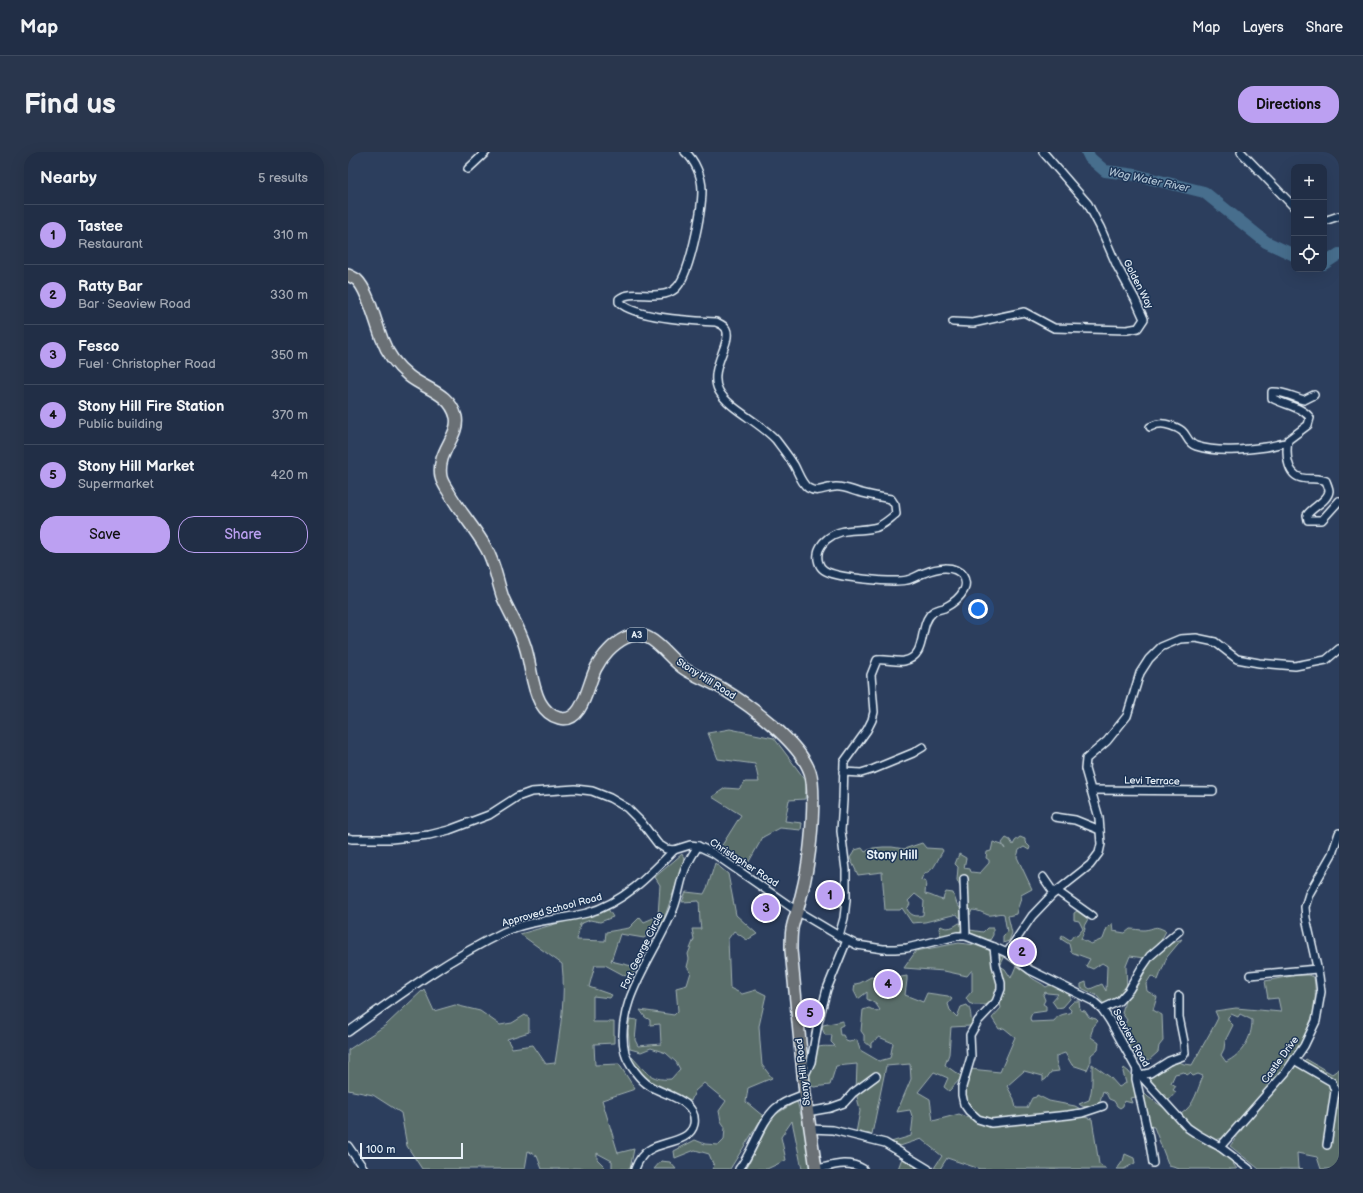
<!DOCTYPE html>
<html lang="en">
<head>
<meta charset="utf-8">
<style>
	body { margin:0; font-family:"Balsamiq Sans",sans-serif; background:#29364d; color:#f1f3f6 }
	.controls { position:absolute; right:12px; top:12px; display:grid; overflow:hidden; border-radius:8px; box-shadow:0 4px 16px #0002 }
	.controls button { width:36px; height:36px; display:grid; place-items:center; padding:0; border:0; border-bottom:1px solid #3e4a5f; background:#212e46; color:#f1f3f6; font:20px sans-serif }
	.scale { position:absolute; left:12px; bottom:10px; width:103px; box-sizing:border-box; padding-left:4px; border:2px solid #e8f1f8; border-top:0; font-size:11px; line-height:14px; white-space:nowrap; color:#e8f1f8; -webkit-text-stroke:3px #1d3557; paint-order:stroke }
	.you { position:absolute; left:630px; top:457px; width:14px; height:14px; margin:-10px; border:3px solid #fff; border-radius:50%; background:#1a73e8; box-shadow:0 0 0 6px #1a73e833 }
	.badge { display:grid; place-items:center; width:26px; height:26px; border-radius:50%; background:#bca0f2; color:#111; font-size:13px; font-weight:700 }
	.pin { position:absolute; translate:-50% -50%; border:2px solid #fff; box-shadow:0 1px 4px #0006 }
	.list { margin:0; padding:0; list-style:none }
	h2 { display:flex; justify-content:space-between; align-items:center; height:52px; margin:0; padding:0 16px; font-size:17px }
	h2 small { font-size:13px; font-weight:400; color:#a2a8b3 }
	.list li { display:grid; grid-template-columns:26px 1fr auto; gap:12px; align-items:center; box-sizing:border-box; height:60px; padding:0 16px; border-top:1px solid #3e4a5f }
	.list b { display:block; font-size:15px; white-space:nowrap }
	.list p { margin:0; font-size:13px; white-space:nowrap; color:#a2a8b3 }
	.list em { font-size:13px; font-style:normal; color:#a2a8b3 }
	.actions { display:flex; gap:8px; padding:12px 16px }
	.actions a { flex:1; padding:9px 0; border:1px solid #bca0f2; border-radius:16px; text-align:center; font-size:14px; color:#bca0f2 }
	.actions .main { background:#bca0f2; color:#111 }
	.icon { flex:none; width:22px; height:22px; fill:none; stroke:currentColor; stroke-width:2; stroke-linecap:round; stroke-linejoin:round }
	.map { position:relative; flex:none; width:991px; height:1017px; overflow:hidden; border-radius:16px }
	header { display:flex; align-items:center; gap:24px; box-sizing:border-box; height:56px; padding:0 20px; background:#212e46; border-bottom:1px solid #3e4a5f }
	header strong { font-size:19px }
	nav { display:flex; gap:22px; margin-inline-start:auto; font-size:14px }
	.intro { display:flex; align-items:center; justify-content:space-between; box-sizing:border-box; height:96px; padding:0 24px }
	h1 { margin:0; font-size:28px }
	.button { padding:10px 18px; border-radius:16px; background:#bca0f2; color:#111; font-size:14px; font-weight:700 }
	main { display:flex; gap:24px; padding:0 24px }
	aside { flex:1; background:#212e46; border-radius:16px; box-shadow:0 4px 16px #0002 }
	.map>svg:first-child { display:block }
	.green { fill:#5a6e6a; stroke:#a1b0b1; fill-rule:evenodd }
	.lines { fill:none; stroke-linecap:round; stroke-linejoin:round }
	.river { stroke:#466e8d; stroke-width:12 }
	.street-casing { stroke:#e8f1f8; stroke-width:10 }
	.primary-casing { stroke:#e8f1f8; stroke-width:14 }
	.street { stroke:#1d3557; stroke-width:7 }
	.primary { stroke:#6b6f75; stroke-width:11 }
	.labels { text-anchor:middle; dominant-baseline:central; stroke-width:3; stroke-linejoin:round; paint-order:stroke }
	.shield { fill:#1d3557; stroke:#abb9c8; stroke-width:1 }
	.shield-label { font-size:9px; font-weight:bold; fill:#e8f1f8 }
	.street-label { font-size:10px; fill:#e8f1f8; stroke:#1d3557 }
	.water-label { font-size:11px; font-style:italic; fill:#afc3d3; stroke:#1d3557 }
	.quarter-label { font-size:12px; font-weight:bold; fill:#e8f1f8; stroke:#1d3557 }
</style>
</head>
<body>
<header>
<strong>Map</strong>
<nav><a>Map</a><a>Layers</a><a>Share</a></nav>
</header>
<div class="intro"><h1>Find us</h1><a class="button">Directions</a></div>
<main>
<aside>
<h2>Nearby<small>5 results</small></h2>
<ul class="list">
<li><span class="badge">1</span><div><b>Tastee</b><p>Restaurant</p></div><em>310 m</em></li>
<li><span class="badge">2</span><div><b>Ratty Bar</b><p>Bar · Seaview Road</p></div><em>330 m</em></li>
<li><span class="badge">3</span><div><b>Fesco</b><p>Fuel · Christopher Road</p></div><em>350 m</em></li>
<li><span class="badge">4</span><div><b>Stony Hill Fire Station</b><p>Public building</p></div><em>370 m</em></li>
<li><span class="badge">5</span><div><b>Stony Hill Market</b><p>Supermarket</p></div><em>420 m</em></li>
</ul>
<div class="actions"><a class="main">Save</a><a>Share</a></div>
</aside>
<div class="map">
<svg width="991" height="1017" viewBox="0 0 991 1017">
	<rect width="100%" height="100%" fill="#2c3e5d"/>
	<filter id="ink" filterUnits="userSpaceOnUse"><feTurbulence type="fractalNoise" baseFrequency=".025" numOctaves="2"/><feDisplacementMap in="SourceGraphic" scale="8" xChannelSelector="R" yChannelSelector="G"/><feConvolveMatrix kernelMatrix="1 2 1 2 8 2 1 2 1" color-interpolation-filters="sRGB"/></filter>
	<g filter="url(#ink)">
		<!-- green -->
		<g class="green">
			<path d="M382,577l44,9 33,44 -2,17 -16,1 -4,21 17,2 -1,7 -21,-2 -17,9 -16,28 -28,-15 22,-35 -29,-18 13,-9 14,1 6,-7h14l-4,-18 -37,-5 -10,-26z"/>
			<path d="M672,685l5,2v3l5,5 -1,3 -5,-3 -5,3 -2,7 15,32 -11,6c0,8 -4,12 -5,19l-8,2 4,17 -3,8 -6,2v-7l4,-4 -3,-18c-6,-2 -10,2 -16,1 -5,-2 -10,-5 -16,-5l-2,5 -4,-36 -2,-3 -2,1 -1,12 -4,-9 1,-13 -3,-3 4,-10 7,4 -2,10 6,1 1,3 9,1 9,-10v-3l-3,-2 1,-6 4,-1 2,-9 9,3 3,4 -3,-6 4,-5 4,2 3,5 2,-4z"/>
			<path d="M574,691l4,5 16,1 1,2c-3,4 -8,15 -10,17 -5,5 -10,5 -12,12l5,2 -1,12c7,1 12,5 18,6l1,-4 2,-4 7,1 4,11 9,12 -2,3 -5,-2 -2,-3 -32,8 -13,1 -10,-15 -2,2h-15l-3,-38 -24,3 -8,-17 5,-8 7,-2 3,4 8,-4 10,-1h9l12,2zM567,742l9,7 -1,14c-7,2 -12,1 -16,-6l3,-5 -2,-3z"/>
			<path d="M334,702l3,6 -23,64 -18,14 -24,-4 -9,27 25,6 -5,12 -26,-14h-10l-6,22 23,8 -2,3 -17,-2v26h21v21l-20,1 1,21 24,-1 16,25 -33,11 16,53 16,-4 -4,20h-18v-8l-15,-8v6l7,7 -2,3 -29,-1 -3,1h-28l-5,-13 -9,-5 -3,18h-103l-15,-23 -6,-33 -28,-18 -25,-5v-40l38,-25 38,-36 10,22 21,-6 25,6 20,14 12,-2 13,-8 4,3v14l-22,7 5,9 21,-3 13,19 9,-1c5,-32 11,-66 7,-99l-42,-30 88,-25 5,8 -13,5 -10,-2 -10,4 -3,16 28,1 1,-9 23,-4 11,-11 4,5 14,-6 2,-31 -5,-8z"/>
			<path d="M367,711l13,11 8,41 21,19 -10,6 -13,-9 -6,8 2,49 12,6 14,-4 10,5 -7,31 1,16 2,23 10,13 -24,10 -2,14 17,14 -33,53h-18l2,-3 -5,-12 -14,-4 -20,8 -1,-7 21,-11 10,4 14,1 5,-5 1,-13 -4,-6 -2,-10 7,-10 -22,-18 -9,8 -4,10 -13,-5 -31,-16 -16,-18 1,-5c13,14 18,24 39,22l9,-10 -4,-7 -10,-9 -15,-5 -10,4 -11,-3 -2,-19 2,-11 7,1 -2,20 3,6 23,-2 -1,-20 -10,1v-5l-5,-3 -5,-7 34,5 4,-4 -2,-23 11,-3 4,-13 -4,-5 2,-8 -1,-5 6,-15 -2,-10h9c-2,-10 -1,-19 -2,-28l-17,1 4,-10 18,2 4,-8z"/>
			<path d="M729,759l11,8 -4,7 1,3 -4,10 10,5 12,-5 4,-11 5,-5 1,8 12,2 5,-4c4,0 9,1 14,1 12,-1 9,-6 22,1l-8,15 -14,12 -14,-2 -4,10 1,24 -20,17 -11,-12 -15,-7v-4l5,-2 1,5 3,2 12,-5 4,7 1,-25 -5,-3 -9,6 -7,-3 4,-7 -19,-7 -2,-8 -8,-5 1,-4 8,5 4,-5 3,1 6,-7 -4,-8 -5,-1v-7z"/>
			<path d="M611,771l4,1 -3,9 -18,4 -2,-3 -1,-6 2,-2c6,4 13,1 18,-3z"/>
			<path d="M639,776h6v7l-3,5 -6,-1 -13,-4 -1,-5 13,2z"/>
			<path d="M834,787l-15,18 -9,23 -7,-4 -5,8 1,7 10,6 -4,13 9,5 1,26 -4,5 -1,6 -9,8h-10l-15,-20 -2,-11 5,-9 -5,-7c1,-4 2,-9 3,-12 3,-5 8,-8 10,-12 15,-24 18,-40 47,-50z"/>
			<path d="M611,791l16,2 16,6 7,37 -4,12 -8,5h-12l-5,-2 -3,-5 6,-7v-21l-5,6 -23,-5 -40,-3 12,-17z"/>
			<path d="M649,802l7,4 -4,8 5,3 6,9 5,-12c7,3 11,7 16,12 4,3 10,5 14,9l6,-3 18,11v4l-7,8 -6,1 -5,-7 6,-7 -11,-1 -2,-1 -2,3 2,5 -2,4 3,2v5l-14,2 -2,5 1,4 23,-1c4,-6 9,-7 16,-8l1,-3 -3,-3 6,-6h5l1,9 5,1 4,6 7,2 2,2 -5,6c0,4 -3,6 -2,10l8,6 -1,6 -7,6v6l-4,9 -15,-5 -7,-12 -9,3v5l3,10 -8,1 -5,7 -3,2v-5l-19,-5 -17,15 7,13 2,9h11l5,-10 4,-1 1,-2 12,6 26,5 9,5 -92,10 -13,-4 -9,-7 -4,-8 -2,-15 6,-18 30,3 15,-35 -11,-9 -5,1 -7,-11 9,-10 -2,-11z"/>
			<path d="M949,823h12l5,2c2,13 2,27 -2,40 -14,45 -57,87 -89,121l-8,2 -24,-12 -10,-14c14,-9 16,-24 22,-38l-5,-2 -5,2 -3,-3 -3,2 -3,-3 -9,2 -4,9 5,3 -3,4 3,2 -9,10 -20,-21 4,-5h2c8,-8 16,-10 26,-14l5,2 8,1 23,-41 3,-6 -3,-7 21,-3 45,4 -3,-14 -10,1 -3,-18zM883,862l7,3 2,-3 12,6c0,19 -10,34 -26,42l-5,-7 3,-6 1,-8 8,-16 -5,-5v-3z"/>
			<path d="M559,824v4l-2,15 18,7 4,-9 21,3 4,3 -4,5 2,6 7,7 4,-10 6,-2c5,6 3,11 5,18l2,1 -4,2 -19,1 -2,27 -4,11 17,12 -13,14 -5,-4 4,-9 -14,-6 -16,20 12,7 3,22 26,-7 31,13 94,-10 8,2 7,45 7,5h-126l-33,-11 -7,11 -6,-1 8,-12 -21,-17 -21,7 -9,-4 20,-6 2,-17 -3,-9 -13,2 14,-33 -1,-15 -24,2 -14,68 -16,-1 4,-22 -4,-19 1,-28 -21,2 -6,19 -16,2 -4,-2 -2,-4 8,-33c7,-3 12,-1 19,-2l-4,-4 1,-7h-7l-3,-7 1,-3 20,-4v4l-4,2 1,8h3l3,6 3,1 8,-2 3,10 19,11 11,-3 3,-15 -14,-6 -8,6v4l-7,-6v-6l-3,-4 2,-21 6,-2 8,4 3,-2 -4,-6 -9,-5v-7l-9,7 -4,-8 1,-7 5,-1 11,-6 6,1v13l20,1 4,-15z"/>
			<path d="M958,907l26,15 7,-5v100h-18l-4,-12 -20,-4 1,15 5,1h-44l-29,-23 24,-33 42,-47 27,15 5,-5 -25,-14z"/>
			<path d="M744,912l18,13 9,10 7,-4 -3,-11 1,-4 5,4 11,17 8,8 21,14 40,36 16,6 12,16h-57l-11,-3 -15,-39 -7,-1 -2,-12 -9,-17 -6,1 2,5 -8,-2 -1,5 -3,2 -3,-2 -3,-5 -5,-2 -3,-6 -3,-2 -4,13c-7,2 -15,5 -20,0l10,-4c4,-12 3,-24 3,-36z"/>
			<path d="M449,949l13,48 3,20h-11l-10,-48 -11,16 5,23 -19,9h-21l27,-53z"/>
			<path d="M777,1002l9,4 1,5 -11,6h-7l6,-8z"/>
			<path d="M554,1006l16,11h-20z"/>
			<path d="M313,1009l9,1 6,7h-22z"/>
		</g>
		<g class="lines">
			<!-- river -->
			<g class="river">
				<path d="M739,0l3,6 15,13 31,4 68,17 62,50 28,13"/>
				<path d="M976,112l15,-10"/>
			</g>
			<defs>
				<g id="street">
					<path d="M337,0c10,8 17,25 17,38 0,19 -12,87 -27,99 -16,13 -43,-1 -56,10v3c14,16 75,19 97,20 4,2 8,3 10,7 7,13 -19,41 -7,62 10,18 41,31 57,49 6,8 13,17 18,25 4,7 7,18 14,23 10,6 17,-1 27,-1 7,-1 16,3 23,5 11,3 22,5 33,7l4,6 1,9c-7,5 -14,13 -23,14 -18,4 -31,-1 -46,11 -4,3 -9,10 -9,15 -1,5 1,13 6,16 11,8 70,13 83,10 6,-1 11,-5 17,-7 12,-5 30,-9 39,3 3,4 3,10 1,14 -4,8 -12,14 -20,18 -4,1 -8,2 -11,4 -16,13 -4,44 -29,49 -9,1 -18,-2 -27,-1l-6,15 3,37 -2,8 -5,10 -23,32 -1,38 -2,31 5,39v30l-2,18 -5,18"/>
					<path d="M893,0l53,55"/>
					<path d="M120,17l18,-17"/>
					<path d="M976,69l15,-5"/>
					<path d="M605,170l20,1 51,-11 30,16 73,2 11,-2 6,-9 -9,-20 -18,-33 -17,-39 -12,-23 -45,-52"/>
					<path d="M966,243l-10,5c-11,-3 -21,-9 -32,-8v6c12,7 31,9 38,20l-2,7 -20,15c-2,12 -2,35 14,38 8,2 16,-1 24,3 1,3 3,7 3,10 -1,10 -17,16 -22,24l1,5h14l17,-19"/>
					<path d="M802,275c3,-1 6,-3 9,-3 6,-1 18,3 23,7 6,5 5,12 14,15 22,7 48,4 70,1 8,-1 14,-4 21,-4"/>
					<path d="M495,620l18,1 13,-4 39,-16 10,-6"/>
					<path d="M743,638l122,1"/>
					<path d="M707,665l20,3 25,10"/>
					<path d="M0,686l4,1h39l38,-4 20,-5 40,-15 28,-18 14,-5 44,-3 17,2 18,7 17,10 15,15 16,21 8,5 8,1 16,-5 8,1 15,7 84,58 42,25 18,9 26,4h12l12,-1 50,-12h9l28,11 13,6 23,17 63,31 9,8 8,12 30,54 48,53 9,6 23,13 29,22"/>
					<path d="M695,725l11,16"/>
					<path d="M616,727l2,57"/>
					<path d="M709,739l35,25"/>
					<path d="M646,795l2,18 5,18v6l-5,13 -18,19 -8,14 1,22 -9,30v8l2,9 5,7 9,8 13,4 77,-8 14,-2 21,-7"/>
					<path d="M659,801l25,-37 20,-21 38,-30 9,-12 2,-9 -2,-26 -14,-49 1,-10 21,-18 20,-25 13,-43 9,-14 12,-12 19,-8 16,-1 19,4 22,17 22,4 36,3 31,-6 13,-11"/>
					<path d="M902,823l67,-6"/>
					<path d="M754,857l17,-8 10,-11 12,-21 9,-13 29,-25"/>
					<path d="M0,880c50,-36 100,-73 156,-100 26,-12 56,-12 83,-19 36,-10 62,-37 87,-63"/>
					<path d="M946,908l38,22 3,9 -8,54"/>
					<path d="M789,917l-1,10 13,59 4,25"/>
					<path d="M792,923l10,-2 19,-12 14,-5 2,-3 -1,-11 -5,-25v-21"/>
					<path d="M456,925l7,-15 7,-39 9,-34 20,-49"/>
					<path d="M459,960l23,-4 14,-5 9,-10 23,-17"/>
					<path d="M462,977l23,1 52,13 43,26"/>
					<path d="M0,994l16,23"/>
					<path d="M872,995l66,-75 18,-26 12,-25 5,-29 -2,-16 -13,-58 -1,-11 4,-13 23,-40 7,-21"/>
					<path d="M287,1017c3,-8 7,-15 14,-19 13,-9 41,-7 45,-26 4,-24 -30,-29 -44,-38 -10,-6 -22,-22 -25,-33 -12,-50 31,-99 48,-143 6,-14 7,-30 13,-43 4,-8 8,-15 12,-21"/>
					<path d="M391,1017c14,-17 21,-47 37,-61 8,-7 19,-10 29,-14"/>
					<path d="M470,1017c16,-4 31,-9 45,0"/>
				</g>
				<path id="primary" d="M0,123c2,1 8,4 9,5 11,10 19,44 25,59 5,14 15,27 27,37 16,13 41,17 47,41 4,19 -20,35 -15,60 1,5 4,9 7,14 11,20 27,37 38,57 9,15 11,33 17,50 7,16 17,31 22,48 6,18 6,39 15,56 4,7 11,14 19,16 24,7 29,-35 37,-50 6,-12 17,-24 29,-30 27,-13 41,20 61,32 12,7 25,12 37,19 28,17 76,53 87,83 6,17 1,71 -2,90 -2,15 -6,31 -10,46 -2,7 -5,14 -6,21 -1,6 -1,14 -1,21l14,144 11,75"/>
			</defs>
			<!-- street casing -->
			<use href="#street" class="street-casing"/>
			<!-- primary casing -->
			<use href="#primary" class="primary-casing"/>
			<!-- street -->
			<use href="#street" class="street"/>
			<!-- primary -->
			<use href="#primary" class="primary"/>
		</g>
	</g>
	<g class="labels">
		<!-- shield labels -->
		<rect class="shield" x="279" y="476" width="20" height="14" rx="3"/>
		<g class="shield-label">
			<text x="289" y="483">A3</text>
		</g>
		<!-- street labels -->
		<g class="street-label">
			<text transform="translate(790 132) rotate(63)">Golden Way</text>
			<text transform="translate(358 527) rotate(32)">Stony Hill Road</text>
			<text transform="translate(804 629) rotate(1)">Levi Terrace</text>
			<text transform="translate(396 711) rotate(33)">Christopher Road</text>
			<text transform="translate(204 758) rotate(-15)">Approved School Road</text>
			<text transform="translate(294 799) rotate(-64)">Fort George Circle</text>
			<text transform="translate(783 886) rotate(61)">Seaview Road</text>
			<text transform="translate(932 908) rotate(-54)">Castle Drive</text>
			<text transform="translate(455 920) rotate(-97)">Stony Hill Road</text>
		</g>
		<!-- water labels -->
		<g class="water-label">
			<text transform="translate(801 28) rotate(12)">Wag Water River</text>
		</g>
		<!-- quarter labels -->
		<g class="quarter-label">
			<text x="544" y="703">Stony Hill</text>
		</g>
	</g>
</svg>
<div class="controls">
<button>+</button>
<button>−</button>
<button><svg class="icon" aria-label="locate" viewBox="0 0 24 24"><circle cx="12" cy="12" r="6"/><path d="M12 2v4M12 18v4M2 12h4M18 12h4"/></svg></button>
</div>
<div class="scale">100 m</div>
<div class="you"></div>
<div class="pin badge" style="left:482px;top:743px">1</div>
<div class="pin badge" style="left:674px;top:800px">2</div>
<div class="pin badge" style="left:418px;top:756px">3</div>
<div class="pin badge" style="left:540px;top:832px">4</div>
<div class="pin badge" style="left:462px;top:861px">5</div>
</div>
</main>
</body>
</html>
